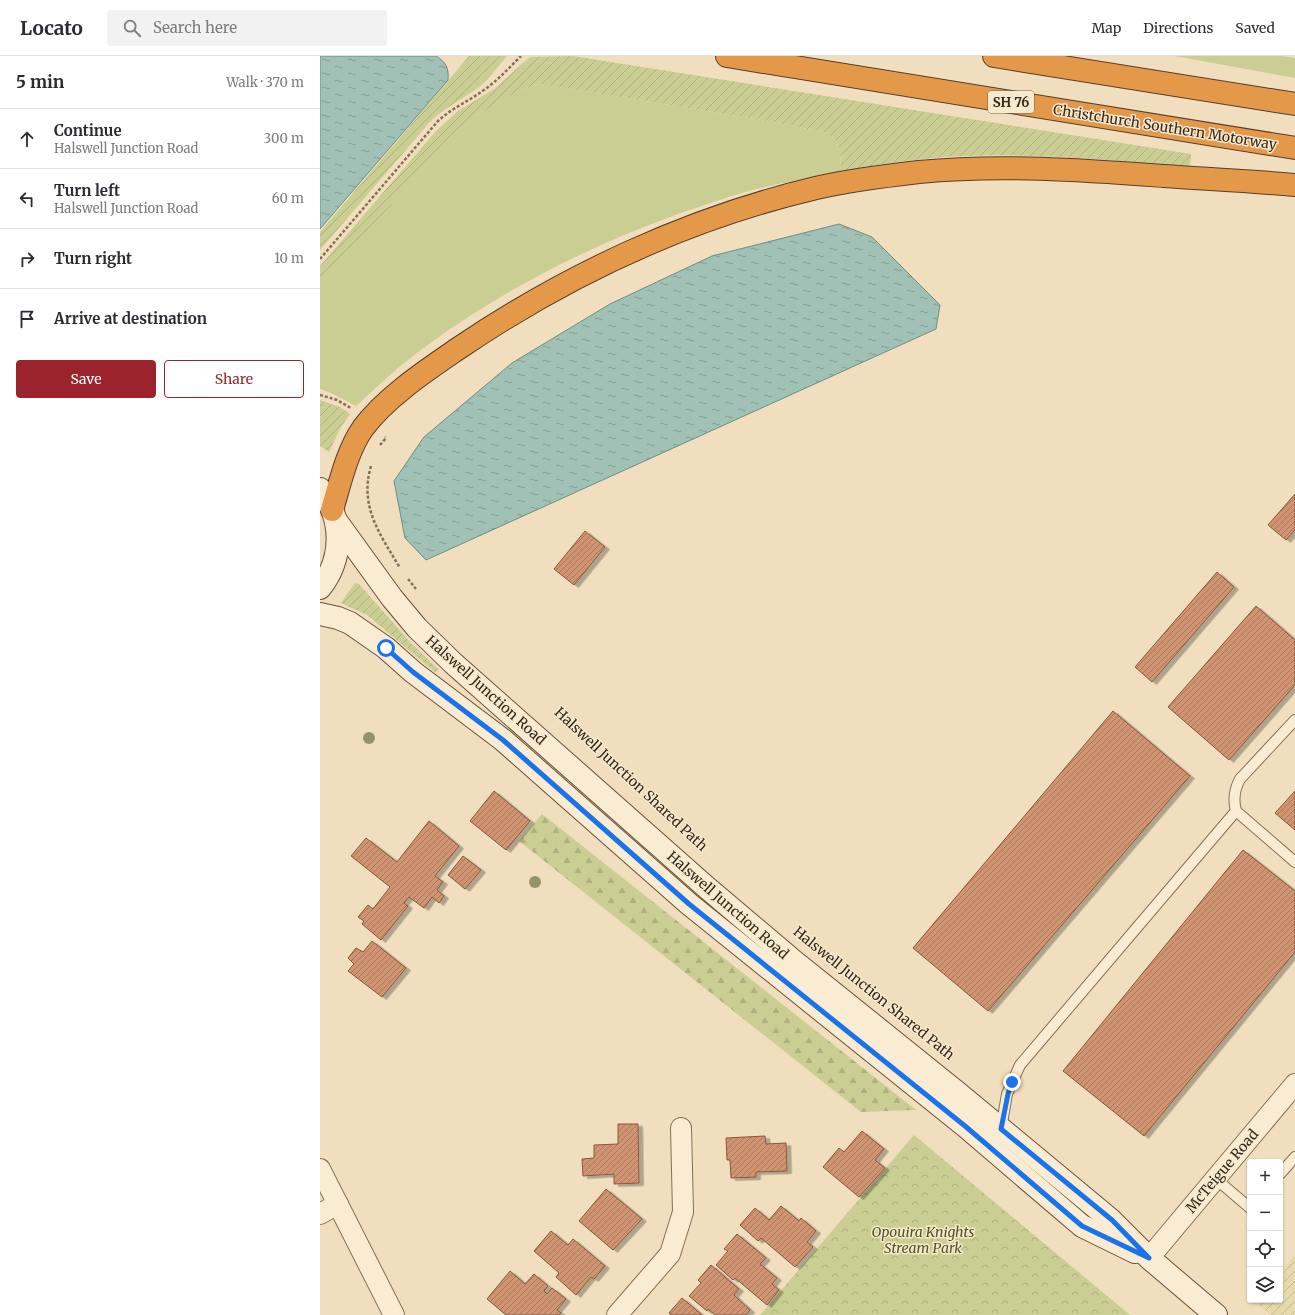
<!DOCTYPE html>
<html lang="en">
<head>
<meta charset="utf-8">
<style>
	body { margin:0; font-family:Merriweather,serif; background:#f2f2f3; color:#2b2b33 }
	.controls { position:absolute; right:12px; bottom:12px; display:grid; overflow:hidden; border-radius:4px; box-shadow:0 1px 3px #0004 }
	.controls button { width:36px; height:36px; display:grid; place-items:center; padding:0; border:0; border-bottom:1px solid #e1e1e2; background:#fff; color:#2b2b33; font:20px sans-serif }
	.stop { position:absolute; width:12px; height:12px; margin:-9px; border:3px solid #1a73e8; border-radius:50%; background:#fff }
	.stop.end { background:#1a73e8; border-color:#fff; box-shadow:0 1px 4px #0008 }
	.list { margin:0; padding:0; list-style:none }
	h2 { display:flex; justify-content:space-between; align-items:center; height:52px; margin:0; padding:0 16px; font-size:17px }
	h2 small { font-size:13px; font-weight:400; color:#7c7c81 }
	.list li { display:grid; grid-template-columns:26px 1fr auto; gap:12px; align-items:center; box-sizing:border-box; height:60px; padding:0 16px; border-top:1px solid #e1e1e2 }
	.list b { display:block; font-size:15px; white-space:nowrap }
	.list p { margin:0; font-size:13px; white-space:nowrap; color:#7c7c81 }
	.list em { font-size:13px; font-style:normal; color:#7c7c81 }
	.actions { display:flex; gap:8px; padding:12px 16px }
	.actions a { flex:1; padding:9px 0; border:1px solid #9b232b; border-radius:4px; text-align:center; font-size:14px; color:#9b232b }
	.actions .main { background:#9b232b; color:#fff }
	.icon { flex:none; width:22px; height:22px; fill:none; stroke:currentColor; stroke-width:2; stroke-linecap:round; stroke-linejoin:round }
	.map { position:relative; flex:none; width:975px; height:1259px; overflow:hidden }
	header { display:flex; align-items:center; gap:24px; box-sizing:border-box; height:56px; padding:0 20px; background:#fff; border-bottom:1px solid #e1e1e2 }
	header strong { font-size:19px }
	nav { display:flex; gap:22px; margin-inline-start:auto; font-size:14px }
	.search { width:280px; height:36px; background:#f2f2f3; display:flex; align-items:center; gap:10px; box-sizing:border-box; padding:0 14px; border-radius:4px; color:#7c7c81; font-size:15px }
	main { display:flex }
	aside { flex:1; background:#fff }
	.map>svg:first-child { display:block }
	.farmland { fill:url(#farmland-furrows) }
	.grass { fill:#cace92 }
	.forest { fill:url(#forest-firs) }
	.park { fill:url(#park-crowns) }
	.garden { fill:url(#garden-furrows) }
	.water { fill:url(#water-ripples); stroke:#698f84 }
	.building { fill:url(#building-hatch); stroke:#89563b; filter:url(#shadow) }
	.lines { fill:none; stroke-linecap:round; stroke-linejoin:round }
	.lane-casing { stroke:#896e56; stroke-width:12 }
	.street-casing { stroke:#896e56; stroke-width:22 }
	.secondary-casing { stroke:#6b4f3a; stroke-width:24 }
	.highway-casing { stroke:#563d2b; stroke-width:24 }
	.path { stroke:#896e56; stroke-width:2.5; stroke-dasharray:3 2; stroke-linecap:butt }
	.lane { stroke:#faecd2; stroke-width:10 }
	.street { stroke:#faecd2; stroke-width:20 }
	.secondary { stroke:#faecd2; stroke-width:22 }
	.highway { stroke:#e4984a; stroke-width:22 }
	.tree { fill:#959368 }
	.route { stroke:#1a73e8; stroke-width:5 }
	.labels { text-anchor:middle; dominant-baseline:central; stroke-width:3; stroke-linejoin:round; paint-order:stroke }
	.shield { fill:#f7e9ce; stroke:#716251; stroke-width:1 }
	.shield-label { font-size:13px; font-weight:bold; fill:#38281c }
	.street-label { font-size:14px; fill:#38281c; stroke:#f7e9ce }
	.park-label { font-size:14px; font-style:italic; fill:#4b5521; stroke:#f7e9ce }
</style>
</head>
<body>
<header>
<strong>Locato</strong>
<div class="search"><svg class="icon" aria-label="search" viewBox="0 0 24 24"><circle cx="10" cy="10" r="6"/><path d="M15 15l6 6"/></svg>Search here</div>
<nav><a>Map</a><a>Directions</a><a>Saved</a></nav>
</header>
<main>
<aside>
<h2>5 min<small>Walk · 370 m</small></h2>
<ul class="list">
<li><svg class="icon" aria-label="ahead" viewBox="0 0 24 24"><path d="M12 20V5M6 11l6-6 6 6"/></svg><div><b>Continue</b><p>Halswell Junction Road</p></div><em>300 m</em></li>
<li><svg class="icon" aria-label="left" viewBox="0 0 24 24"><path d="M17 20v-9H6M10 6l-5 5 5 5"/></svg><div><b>Turn left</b><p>Halswell Junction Road</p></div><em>60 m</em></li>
<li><svg class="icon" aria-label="right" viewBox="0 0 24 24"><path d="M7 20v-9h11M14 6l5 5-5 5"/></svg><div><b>Turn right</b></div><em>10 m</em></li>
<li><svg class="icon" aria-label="arrive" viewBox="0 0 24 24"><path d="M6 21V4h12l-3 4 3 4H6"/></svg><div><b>Arrive at destination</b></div></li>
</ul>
<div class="actions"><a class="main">Save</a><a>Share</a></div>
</aside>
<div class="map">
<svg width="975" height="1259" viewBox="0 0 975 1259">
	<defs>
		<pattern id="farmland-furrows" width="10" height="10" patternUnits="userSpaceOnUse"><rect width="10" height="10" fill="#e6d9ab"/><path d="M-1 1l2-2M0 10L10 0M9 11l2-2" fill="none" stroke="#c6ba93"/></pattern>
		<pattern id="forest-firs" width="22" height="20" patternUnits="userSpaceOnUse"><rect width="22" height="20" fill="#cace92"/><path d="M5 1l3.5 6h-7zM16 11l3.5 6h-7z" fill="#aeb17d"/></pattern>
		<pattern id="park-crowns" width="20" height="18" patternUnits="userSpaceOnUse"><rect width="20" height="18" fill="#cace92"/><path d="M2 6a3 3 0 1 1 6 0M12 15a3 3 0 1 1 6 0" fill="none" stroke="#aeb17d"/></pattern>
		<pattern id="garden-furrows" width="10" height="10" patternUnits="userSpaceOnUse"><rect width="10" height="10" fill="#cace92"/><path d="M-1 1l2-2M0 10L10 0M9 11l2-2" fill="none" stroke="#aeb17d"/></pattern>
		<pattern id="water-ripples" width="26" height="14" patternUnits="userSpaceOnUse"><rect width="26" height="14" fill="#a2c1b6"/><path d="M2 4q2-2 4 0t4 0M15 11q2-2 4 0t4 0" fill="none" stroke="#859d93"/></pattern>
		<pattern id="building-hatch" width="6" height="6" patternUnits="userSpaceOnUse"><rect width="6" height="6" fill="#d09472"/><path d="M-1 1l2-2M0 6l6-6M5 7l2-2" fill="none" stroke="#aa795d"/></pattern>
		<filter id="shadow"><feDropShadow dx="4.5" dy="2.5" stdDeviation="0" flood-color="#0004"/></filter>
	</defs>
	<rect width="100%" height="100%" fill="#f0debe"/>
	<!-- farmland -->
	<path class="farmland" d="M975,1199v60h-24l-18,-14 27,-1v-28z"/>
	<!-- grass -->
	<g class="grass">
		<path d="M855,0h106l14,2v20z"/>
		<path d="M220,28l233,38 54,11 7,6 6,10 1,22c-31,7 -62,12 -92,20 -120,35 -237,89 -336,165 -20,15 -38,33 -57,50l-25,-13 -11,-4v-103l131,-149c23,-20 59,-46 89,-53z"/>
	</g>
	<!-- forest -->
	<path class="forest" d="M222,758l374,296 -55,2 -342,-271z"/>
	<!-- park -->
	<path class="park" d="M594,1079l216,180h-370z"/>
	<!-- garden -->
	<g class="garden">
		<path d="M149,0h38c-10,12 -20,25 -32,34 -16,11 -32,19 -46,33l-109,127v-18z"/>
		<path d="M253,0l618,98 -1,13c-74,-6 -148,-14 -222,-11 -43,1 -85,8 -127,15l-1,-22 -6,-10 -7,-6 -54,-11 -233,-38c-30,7 -66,33 -89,53l-131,149v-20l116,-135 22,-20 36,-22 36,-32z"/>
		<path d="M0,344l20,7 10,7 -9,13 -12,25 -9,-6z"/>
		<path d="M35,527l4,1 51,58 29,28 -4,2 -68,-57 -26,-12z"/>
	</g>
	<!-- water -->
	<g class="water">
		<path d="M0,0h116c10,6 13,12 12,24l-128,149z"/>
		<path d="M519,168l33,13 68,68 -4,24 -510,231 -21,-22 -11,-57 30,-44 88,-74 98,-59 102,-48z"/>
	</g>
	<!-- building -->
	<g class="building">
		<path d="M975,438v36l-9,10 -18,-15z"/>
		<path d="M265,475l20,16 -31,38 -20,-16z"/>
		<path d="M897,516l17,15 -82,95 -17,-15z"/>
		<path d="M936,550l39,34v45l-66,75 -61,-53z"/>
		<path d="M793,655l77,65 -202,235 -75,-63z"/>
		<path d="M174,735l36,30 -24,29 -36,-29z"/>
		<path d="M975,735v39l-20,-17z"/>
		<path d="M109,765l30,25 -24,30 8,6 -6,8 7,6 -5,7 -7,-6 -8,11 -15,-11 -5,6 4,3 -27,34 -19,-16 2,-3 -6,-4 10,-12 5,4 17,-22 -39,-31 15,-18 31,24z"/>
		<path d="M923,794l52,41v61l-151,184 -81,-65z"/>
		<path d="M143,800l18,14 -16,19 -17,-14z"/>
		<path d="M52,885l34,27 -24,29 -34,-26 6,-7 -6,-6 8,-10 7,4z"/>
		<path d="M298,1068h20l1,59 -25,1v-10l-31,2 -1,-17 12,-1v-13l24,-1z"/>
		<path d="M542,1075l22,18 -9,11 10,8 -26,29 -36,-30 16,-19 5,4z"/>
		<path d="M445,1080l1,8 20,-1 1,28 -31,1v5l-25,1 -1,-18h-3l-1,-22z"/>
		<path d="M286,1133l36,30 -29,31 -34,-29z"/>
		<path d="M461,1150l18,15 2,-3 15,13 -9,11 6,5 -18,20 -34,-29 -3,3 -18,-16 15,-17 14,12z"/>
		<path d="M231,1175l17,14 5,-6 32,27 -11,13 -3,-2 -15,18 -20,-18 3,-4 -25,-22z"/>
		<path d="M417,1178l29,24 -6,6 17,14 -5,6 7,6 -12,15 -32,-27 -2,2 -17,-15 12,-14 -4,-2z"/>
		<path d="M391,1209l28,24 -5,6 16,15 -4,5h-31l-7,-6 -1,2 -18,-15 12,-13 -3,-3z"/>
		<path d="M190,1215l15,13 9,-10 14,12 -4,5 3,3 5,-6 14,11 -9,11 4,3 -2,2h-53l-19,-16z"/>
		<path d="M362,1242l20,17h-31l-2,-2z"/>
	</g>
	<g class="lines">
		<defs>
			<g id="lane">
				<path d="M916,755c-3,-11 -2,-21 4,-32l55,-59"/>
				<path d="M681,1073l6,-35 13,-29 216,-254 59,51"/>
				<path d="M960,1118l15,-17"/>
				<path d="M896,1123l34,29"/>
			</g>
			<g id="street">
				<path d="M0,1113l74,146"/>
				<path d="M0,1158l18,-10"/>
				<path d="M829,1202l146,-174"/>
				<path d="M297,1259l53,-61 13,-42 -2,-84"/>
			</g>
			<g id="secondary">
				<path d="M0,433c23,29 24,69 0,99"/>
				<path d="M17,466l55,76 25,30 36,35 252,223 85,72 168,135 153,127 38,38 67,57"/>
				<path d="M0,558l18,4 12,5 36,25 27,24 90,68 186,164 276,222 117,100 53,26"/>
			</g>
			<g id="highway">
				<path d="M407,0l568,92"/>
				<path d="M674,0l301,48"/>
				<path d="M12,454c8,-27 15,-59 31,-82 23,-31 64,-58 96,-80 108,-73 230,-130 357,-160 34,-8 68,-12 103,-16 82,-8 163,-2 245,4 44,3 87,5 131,9"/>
			</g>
		</defs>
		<!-- lane casing -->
		<use href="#lane" class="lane-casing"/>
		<!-- street casing -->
		<use href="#street" class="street-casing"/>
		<!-- secondary casing -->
		<use href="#secondary" class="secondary-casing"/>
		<!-- highway casing -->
		<use href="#highway" class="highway-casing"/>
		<!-- path -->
		<g class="path">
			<path d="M0,203l118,-138c14,-13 31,-20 46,-31 14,-10 25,-22 37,-34"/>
			<path d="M0,339l17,5 14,8"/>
			<path d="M60,389l6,-7 -1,-1"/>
			<path d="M51,410c-12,41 9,68 29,102"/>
			<path d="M88,523l8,10"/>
		</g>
		<!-- lane -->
		<use href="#lane" class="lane"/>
		<!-- street -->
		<use href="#street" class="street"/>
		<!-- secondary -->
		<use href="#secondary" class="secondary"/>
		<!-- highway -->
		<use href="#highway" class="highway"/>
	</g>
	<!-- trees -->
	<g class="tree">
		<circle cx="49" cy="682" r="6"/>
		<circle cx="215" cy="826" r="6"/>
	</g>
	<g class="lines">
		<!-- route -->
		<path class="route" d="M66,592l27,24 90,68 186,164 276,222 117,100 67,32 -37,-38 -111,-91 7,-35 4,-12"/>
	</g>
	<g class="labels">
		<!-- shield labels -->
		<rect class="shield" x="668" y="35" width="46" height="22" rx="3"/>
		<g class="shield-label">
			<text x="691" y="46">SH 76</text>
		</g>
		<!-- street labels -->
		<g class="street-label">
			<text transform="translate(845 71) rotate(9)">Christchurch Southern Motorway</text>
			<text transform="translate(166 634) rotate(42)">Halswell Junction Road</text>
			<text transform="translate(311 723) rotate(43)">Halswell Junction Shared Path</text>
			<text transform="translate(408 849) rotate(41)">Halswell Junction Road</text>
			<text transform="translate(554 937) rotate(39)">Halswell Junction Shared Path</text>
			<text transform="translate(902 1115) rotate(-50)">McTeigue Road</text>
		</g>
		<!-- park labels -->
		<g class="park-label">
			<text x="603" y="1176">Opouira Knights<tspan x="603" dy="16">Stream Park</tspan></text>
		</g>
	</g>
</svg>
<div class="controls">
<button>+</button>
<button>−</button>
<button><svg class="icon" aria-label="locate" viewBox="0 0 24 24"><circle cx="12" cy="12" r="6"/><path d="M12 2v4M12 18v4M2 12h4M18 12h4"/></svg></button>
<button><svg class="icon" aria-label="layers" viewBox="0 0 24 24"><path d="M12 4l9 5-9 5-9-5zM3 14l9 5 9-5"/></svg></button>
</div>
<div class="stop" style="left:66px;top:592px"></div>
<div class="stop end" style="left:692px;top:1026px"></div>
</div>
</main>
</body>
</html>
